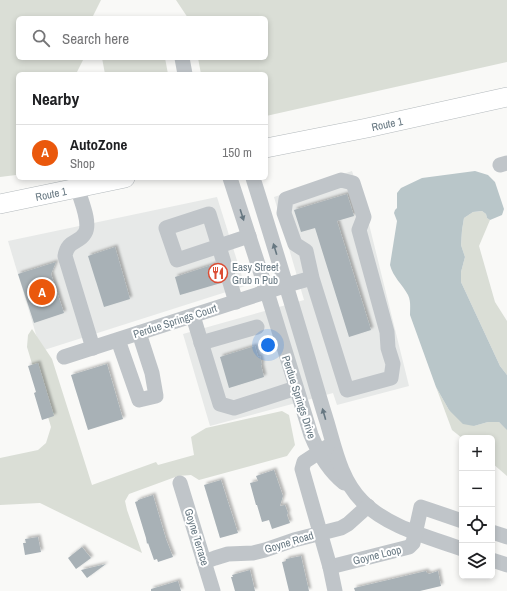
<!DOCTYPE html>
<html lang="en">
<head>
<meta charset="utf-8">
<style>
	body { margin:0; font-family:"Archivo Narrow",sans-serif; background:#f2f2f2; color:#202124 }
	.controls { position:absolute; right:12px; bottom:12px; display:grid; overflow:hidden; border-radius:6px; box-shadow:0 2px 6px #0003 }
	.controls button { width:36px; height:36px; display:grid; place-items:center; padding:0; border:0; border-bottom:1px solid #e0e0e0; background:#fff; color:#202124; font:20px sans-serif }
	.you { position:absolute; left:268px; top:345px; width:14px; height:14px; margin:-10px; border:3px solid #fff; border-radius:50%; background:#1a73e8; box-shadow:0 0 0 6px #1a73e833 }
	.badge { display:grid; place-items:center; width:26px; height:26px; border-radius:50%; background:#ea580c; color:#fff; font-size:13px; font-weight:700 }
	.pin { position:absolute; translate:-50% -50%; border:2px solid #fff; box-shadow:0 1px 4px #0006 }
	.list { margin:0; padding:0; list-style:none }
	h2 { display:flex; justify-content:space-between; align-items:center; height:52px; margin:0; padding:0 16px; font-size:17px }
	h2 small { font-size:13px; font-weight:400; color:#757577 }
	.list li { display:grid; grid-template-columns:26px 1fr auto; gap:12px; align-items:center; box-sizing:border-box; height:56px; padding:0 16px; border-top:1px solid #e0e0e0 }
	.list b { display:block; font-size:15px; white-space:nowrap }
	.list p { margin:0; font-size:13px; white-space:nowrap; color:#757577 }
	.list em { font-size:13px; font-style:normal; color:#757577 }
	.icon { flex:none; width:22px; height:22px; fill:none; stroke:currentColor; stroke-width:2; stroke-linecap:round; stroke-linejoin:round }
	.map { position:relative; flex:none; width:507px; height:591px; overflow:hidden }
	.search { position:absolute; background:#fff; box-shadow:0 2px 6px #0003; left:16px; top:16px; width:252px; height:44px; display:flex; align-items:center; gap:10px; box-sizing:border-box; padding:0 14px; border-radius:6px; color:#757577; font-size:15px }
	.panel { position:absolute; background:#fff; box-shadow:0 2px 6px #0003; left:16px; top:72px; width:252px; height:108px; border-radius:6px }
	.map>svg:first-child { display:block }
	.built { fill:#e7e9e8 }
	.green { fill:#daded6 }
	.water { fill:#b9c6c9 }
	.building { fill:#a8b1b6; filter:url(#shadow) }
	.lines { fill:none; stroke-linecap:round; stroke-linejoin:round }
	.major-casing { stroke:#b4babd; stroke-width:20 }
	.minor { stroke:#c0c5c9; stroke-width:15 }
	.major { stroke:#fff; stroke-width:19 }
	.oneway { fill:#667781 }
	.labels { text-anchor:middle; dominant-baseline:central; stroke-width:4; stroke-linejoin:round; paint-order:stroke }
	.street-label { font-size:11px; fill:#667781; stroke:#fff }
	.poi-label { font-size:11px; fill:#667781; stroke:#fff; text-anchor:start }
</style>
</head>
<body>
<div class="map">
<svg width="507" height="591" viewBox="0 0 507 591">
	<defs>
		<filter id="shadow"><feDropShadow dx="2.5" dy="-2.5" stdDeviation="1" flood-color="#0004"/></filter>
	</defs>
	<rect width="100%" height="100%" fill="#f9f9f7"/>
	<!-- built -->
	<g class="built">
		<path d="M352,171l15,45 42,170 -72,19 -4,-12 -123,33 -27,-92 121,-34 -30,-103z"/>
		<path d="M217,197l28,89 -204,65 -33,-110z"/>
	</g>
	<!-- green -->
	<g class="green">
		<path d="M0,0h101l-9,18h-74v40h66l-8,16h-58v98l-2,3 -16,2z"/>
		<path d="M176,0h331v62l-241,54v-42h-65l-3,-16h68v-40h-78z"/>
		<path d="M102,58h63l3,16h-63z"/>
		<path d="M482,211l4,3 1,4 3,2 -11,26 16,56 12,19v54l-7,-9 -39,-84v-10l4,-15 -4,-12 1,-15 2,-12 9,-6z"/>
		<path d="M32,329l20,30 40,126 64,-23 2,3 36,-10 -3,-18 15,-9 76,-17 7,4 6,30 -8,11 -88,24 -8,-5 -13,1 -49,18 -4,7 2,9 15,43 -102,-50 -40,2v-47l38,-8 8,-7 5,-16 -24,-80 1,-12z"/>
		<path d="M436,387l13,23 25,16 14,-4h11l8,7v47l-15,-13v-25h-30l-10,-8z"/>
	</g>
	<!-- water -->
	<path class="water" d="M475,171l13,4 7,7 9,27 -2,6 -12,5 -3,-2 -1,-4 -4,-3 -9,1 -9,6 -2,12 -1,15 4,12 -4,15v10l39,84 7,9v55l-8,-8h-11l-14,4 -11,-2 -14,-14 -13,-23 -26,-72c0,-7 1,-14 -2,-20 -6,-11 -15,-18 -18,-30l7,-44 -3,-8 1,-3 2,-2v-15l4,-5 21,-10z"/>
	<!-- building -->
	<g class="building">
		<path d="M347,194l7,22 -17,5 34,109 -22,7 -34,-109 -14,4 -7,-22z"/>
		<path d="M115,247l15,52 -26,8 -16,-51z"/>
		<path d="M56,262l-5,12 13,39 -30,10 -16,-49z"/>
		<path d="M215,264l6,19 -41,12 -5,-18z"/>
		<path d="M255,346l3,11 2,-1 2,9h-1l3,12 -35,11 -9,-31z"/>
		<path d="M38,363l16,53 -12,4 -8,-27 2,-1 -8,-26z"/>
		<path d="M107,364l16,55 -35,11 -17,-55z"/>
		<path d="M274,470l9,26 -3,10 5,-1 3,8 -1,2 3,8 -18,6 -3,-9 -7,2 -5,-17h-1l-6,-22 8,-2 -2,-5z"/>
		<path d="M221,480l17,53 -18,5 -16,-53z"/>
		<path d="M153,495l13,44 7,18 -15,5 -1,-3 -3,1 -6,-17 -1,1 -1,-6 -11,-36 3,-1v-1z"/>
		<path d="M38,537l3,15 -16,3 -2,-12h3l-1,-4z"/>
		<path d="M82,547l9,11 -15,11 -8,-11z"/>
		<path d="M301,556l8,35h-20l-7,-29 4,-1v-2z"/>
		<path d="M106,564l-19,14 -6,-8z"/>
		<path d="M250,570l5,21h-20l-4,-14h2l-1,-2z"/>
		<path d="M426,571l1,2h1l1,1 9,-3 3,15 -21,5h-65l-1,-3z"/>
		<path d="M178,581l3,10h-30v-2z"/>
	</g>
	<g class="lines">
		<defs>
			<g id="major">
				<path d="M266,148l101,-20 140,-31"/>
				<path d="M0,204l125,-26"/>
			</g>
		</defs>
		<!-- major casing -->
		<use href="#major" class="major-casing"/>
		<!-- minor -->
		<g class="minor">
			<path d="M182,58l3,16"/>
			<path d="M500,165l7,-2"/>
			<path d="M76,178c1,4 1,8 2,12 3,11 13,33 7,43 -6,11 -17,6 -20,23l28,92"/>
			<path d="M230,178l37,114 44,143c7,17 18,36 33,48"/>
			<path d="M253,178c19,60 37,120 55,180 6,21 12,42 19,64 8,27 14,58 35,79 25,26 67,36 100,48"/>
			<path d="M236,302l-27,-88 -43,14 11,32 72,-24"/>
			<path d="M193,316l27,88 14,4 62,-20"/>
			<path d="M118,340l21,60 17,-4 -4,-23 -13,-40"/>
			<path d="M201,343l56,-16"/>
			<path d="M64,357l223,-72 25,-7 35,112 44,-12 2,-14 -5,-16 -1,-16 -28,-102 5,-13 -11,-34 -12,-3 -55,19 -2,14 11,31 11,7 6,27"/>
			<path d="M327,447l-23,15 -2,7 28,98 79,-20 4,-4 8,-36 9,3 32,11"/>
			<path d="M180,483l33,108"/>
			<path d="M492,532l15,5"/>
			<path d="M492,560l15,5"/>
			<path d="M204,562l11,-4 13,-4 25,-1 12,-3 29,-10 47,-12 7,-4 20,-18"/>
			<path d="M330,567l5,24"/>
		</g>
		<!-- major -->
		<use href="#major" class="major"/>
	</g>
	<!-- one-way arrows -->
	<defs><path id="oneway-solid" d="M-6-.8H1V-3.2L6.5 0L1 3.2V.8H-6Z"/></defs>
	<g class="oneway">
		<use href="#oneway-solid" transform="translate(242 215) rotate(72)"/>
		<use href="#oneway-solid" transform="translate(275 249) rotate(-107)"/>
		<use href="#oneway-solid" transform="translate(324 414) rotate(-106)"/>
	</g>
	<!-- icons -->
	<defs>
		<symbol id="restaurant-ring" viewBox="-11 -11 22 22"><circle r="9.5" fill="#fff" stroke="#dc4d34" stroke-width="1.5"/><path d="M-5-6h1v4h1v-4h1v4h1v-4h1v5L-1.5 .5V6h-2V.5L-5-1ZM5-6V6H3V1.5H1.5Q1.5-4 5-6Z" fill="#dc4d34"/></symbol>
	</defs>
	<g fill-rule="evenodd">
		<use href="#restaurant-ring" x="207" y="262" width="22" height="22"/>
	</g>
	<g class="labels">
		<!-- street labels -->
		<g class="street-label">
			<text transform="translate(387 124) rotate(-12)">Route 1</text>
			<text transform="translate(51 194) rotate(-11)">Route 1</text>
			<text transform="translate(175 321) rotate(-18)">Perdue Springs Court</text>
			<text transform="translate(299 397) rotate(72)">Perdue Springs Drive</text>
			<text transform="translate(197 537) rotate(73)">Goyne Terrace</text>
			<text transform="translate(289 542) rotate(-17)">Goyne Road</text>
			<text transform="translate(377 555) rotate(-14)">Goyne Loop</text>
		</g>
		<!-- poi labels -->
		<g class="poi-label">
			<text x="232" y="267">Easy Street<tspan x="232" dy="13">Grub n Pub</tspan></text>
		</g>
	</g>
</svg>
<div class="controls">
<button>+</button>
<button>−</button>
<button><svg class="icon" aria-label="locate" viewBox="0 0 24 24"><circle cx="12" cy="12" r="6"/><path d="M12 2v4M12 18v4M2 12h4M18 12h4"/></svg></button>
<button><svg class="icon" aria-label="layers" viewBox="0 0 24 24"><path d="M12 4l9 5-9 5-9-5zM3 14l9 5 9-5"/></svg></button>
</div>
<div class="you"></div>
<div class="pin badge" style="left:42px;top:292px">A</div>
<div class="search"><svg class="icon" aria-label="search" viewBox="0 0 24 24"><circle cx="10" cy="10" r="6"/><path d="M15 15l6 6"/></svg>Search here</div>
<section class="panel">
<h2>Nearby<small></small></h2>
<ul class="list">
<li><span class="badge">A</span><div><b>AutoZone</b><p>Shop</p></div><em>150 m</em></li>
</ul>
</section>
</div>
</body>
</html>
